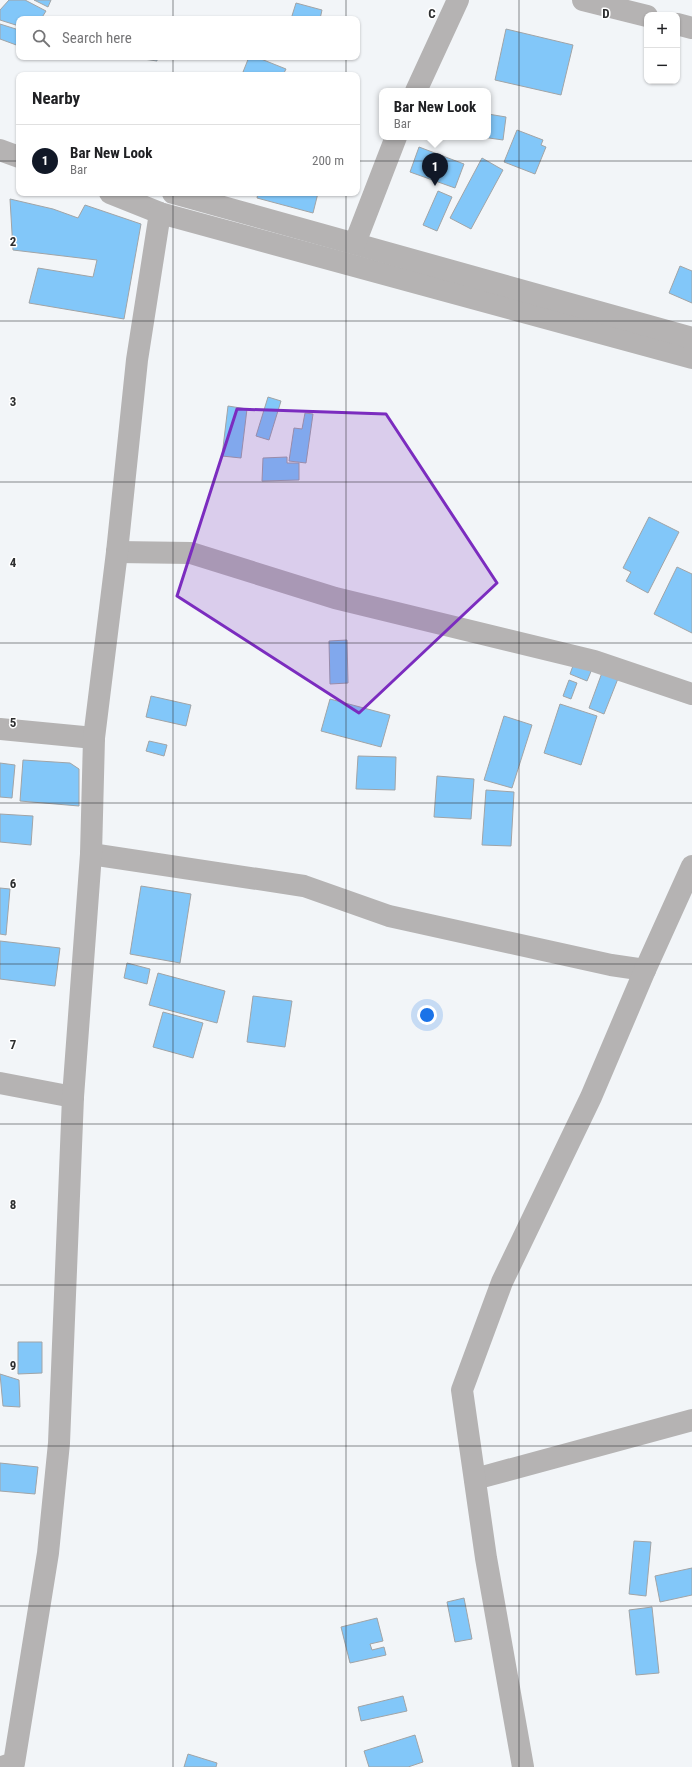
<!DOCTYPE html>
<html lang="en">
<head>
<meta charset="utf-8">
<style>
	body { margin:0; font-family:"Roboto Condensed",sans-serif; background:#f6f6f6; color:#202124 }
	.controls { position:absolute; right:12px; top:12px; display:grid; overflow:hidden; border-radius:8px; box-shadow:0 1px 3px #0004 }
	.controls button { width:36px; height:36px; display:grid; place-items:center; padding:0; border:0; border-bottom:1px solid #e0e0e0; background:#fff; color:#202124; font:20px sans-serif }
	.you { position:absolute; left:427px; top:1015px; width:14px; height:14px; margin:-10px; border:3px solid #fff; border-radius:50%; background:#1a73e8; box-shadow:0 0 0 6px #1a73e833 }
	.badge { display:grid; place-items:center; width:26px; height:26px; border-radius:50%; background:#111827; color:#fff; font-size:13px; font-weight:700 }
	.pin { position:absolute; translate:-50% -33px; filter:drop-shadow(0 1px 2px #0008) }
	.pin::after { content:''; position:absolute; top:21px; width:14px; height:12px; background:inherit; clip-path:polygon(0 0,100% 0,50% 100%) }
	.popup { position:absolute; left:379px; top:88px; width:112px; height:52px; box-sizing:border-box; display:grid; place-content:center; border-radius:8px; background:#fff; filter:drop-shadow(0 1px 3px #0005); font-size:13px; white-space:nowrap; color:#757577 }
	.popup b { font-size:15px; color:#202124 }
	.popup::after { content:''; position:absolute; left:50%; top:100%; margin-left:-8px; border:8px solid transparent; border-top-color:#fff }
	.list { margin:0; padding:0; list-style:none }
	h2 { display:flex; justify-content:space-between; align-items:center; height:52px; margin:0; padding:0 16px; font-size:17px }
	h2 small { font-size:13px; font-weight:400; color:#757577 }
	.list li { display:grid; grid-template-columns:26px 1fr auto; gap:12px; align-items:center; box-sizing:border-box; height:72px; padding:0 16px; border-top:1px solid #e0e0e0 }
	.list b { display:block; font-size:15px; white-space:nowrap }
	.list p { margin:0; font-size:13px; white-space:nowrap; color:#757577 }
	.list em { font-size:13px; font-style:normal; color:#757577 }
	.icon { flex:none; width:22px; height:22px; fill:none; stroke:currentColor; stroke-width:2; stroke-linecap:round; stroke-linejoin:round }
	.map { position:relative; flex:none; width:692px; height:1767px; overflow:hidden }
	.search { position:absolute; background:#fff; box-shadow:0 1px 3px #0004; left:16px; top:16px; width:344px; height:44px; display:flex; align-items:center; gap:10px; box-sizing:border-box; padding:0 14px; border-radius:8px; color:#757577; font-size:15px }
	.panel { position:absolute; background:#fff; box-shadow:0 1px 3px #0004; left:16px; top:72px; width:344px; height:124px; border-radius:8px }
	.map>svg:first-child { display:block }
	.building { fill:#82c7f9; stroke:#a1a4a6 }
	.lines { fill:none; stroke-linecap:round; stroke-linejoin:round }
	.minor { stroke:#b5b3b3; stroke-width:22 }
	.marked { fill:#7b2cbf; fill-opacity:0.2; stroke:#7b2cbf; stroke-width:3; stroke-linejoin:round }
	.grid { fill:none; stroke:#2d2e2f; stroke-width:1; stroke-opacity:0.55 }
	.grid-label { font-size:13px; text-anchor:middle; font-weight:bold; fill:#2d2e2f; stroke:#fff; stroke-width:3; stroke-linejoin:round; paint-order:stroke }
</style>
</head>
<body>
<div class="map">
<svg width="692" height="1767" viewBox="0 0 692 1767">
	<rect width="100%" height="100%" fill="#f2f5f8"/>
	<!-- building -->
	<g class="building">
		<path d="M9,0h16l21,11 -5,8h-22v7l-19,-6v-10z"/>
		<path d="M34,0h17l-3,7z"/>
		<path d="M296,3l26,7 -2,9h-29z"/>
		<path d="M0,24l19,6v16l-19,-7z"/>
		<path d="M506,29l67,16 -12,50 -66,-15z"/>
		<path d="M130,57h27v4z"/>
		<path d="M249,57h7l30,12 -3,6h-33l-7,-3z"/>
		<path d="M488,114l18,3 -3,23 -21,-3h6z"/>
		<path d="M517,130l26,10 -2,5 5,2 -11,27 -31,-12z"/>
		<path d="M419,147l45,17 -9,24 -45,-16z"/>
		<path d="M482,158l21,12 -32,59 -21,-11z"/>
		<path d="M438,191l14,6 -15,34 -14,-6z"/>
		<path d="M258,193l37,1 23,-1 -5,20 -56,-15z"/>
		<path d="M10,199l43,10 25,9 7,-13 56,19 -17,95 -95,-16 9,-35 55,9 4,-17 -84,-10z"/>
		<path d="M680,266l12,5v32l-23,-10z"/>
		<path d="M268,397l13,4 -12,39 -13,-4z"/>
		<path d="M228,406l19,3 -6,49 -19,-2z"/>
		<path d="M305,413l8,1 -7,49 -17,-2 5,-33 8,1z"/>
		<path d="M287,457v6h12v17l-37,1 1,-23z"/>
		<path d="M649,517l30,15 -31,61 -22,-12 5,-9 -8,-4z"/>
		<path d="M677,567l15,7v59l-38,-19z"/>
		<path d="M347,640l1,43 -18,1 -1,-43z"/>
		<path d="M574,663l18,6 -5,12 -17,-7z"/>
		<path d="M603,670l16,6 -15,38 -15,-6z"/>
		<path d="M569,680l8,3 -6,16 -8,-3z"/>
		<path d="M151,696l40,9 -5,21 -40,-9z"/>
		<path d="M330,699l60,16 -9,32 -60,-16z"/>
		<path d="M560,704l37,12 -16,49 -37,-12z"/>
		<path d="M504,716l28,9 -20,63 -28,-8z"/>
		<path d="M149,741l18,4 -3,11 -18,-5z"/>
		<path d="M358,756l38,1 -1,33 -39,-1z"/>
		<path d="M23,760l47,3 9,6v37l-59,-5z"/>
		<path d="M0,763l15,2 -3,33 -12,-1z"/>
		<path d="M437,776l37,3 -3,40 -37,-2z"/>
		<path d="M486,790l28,2 -3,54 -29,-1z"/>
		<path d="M0,814l33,2 -2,29 -31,-3z"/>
		<path d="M141,886l50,8 -11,69 -50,-9z"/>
		<path d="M0,888l10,1 -4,46 -6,-1z"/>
		<path d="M0,941l60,7 -5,38 -55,-7z"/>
		<path d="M127,963l23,6 -3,15 -23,-6z"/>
		<path d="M158,973l67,18 -8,32 -68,-18z"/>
		<path d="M253,996l39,5 -7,46 -38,-5z"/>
		<path d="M163,1012l40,11 -10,35 -40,-11z"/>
		<path d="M18,1342h24v31l-24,1z"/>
		<path d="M0,1374l19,6 1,27 -17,-1z"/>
		<path d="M0,1463l38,4 -3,27 -35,-3z"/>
		<path d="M634,1541l17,1 -5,54 -17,-2z"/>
		<path d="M692,1568v27l-32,7 -5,-26z"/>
		<path d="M464,1598l8,41 -17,3 -8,-40z"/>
		<path d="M652,1607l7,66 -23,2 -7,-65z"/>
		<path d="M377,1618l6,23 -13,3 2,6 12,-3 2,8 -36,8 -9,-36z"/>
		<path d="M403,1696l4,15 -46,10 -3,-14z"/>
		<path d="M415,1735l8,27 -15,5h-39l-5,-16z"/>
		<path d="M188,1754l29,9 -1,4h-32z"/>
	</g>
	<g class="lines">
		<!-- minor -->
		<g class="minor">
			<path d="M583,0l64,16"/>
			<path d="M677,24l15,4"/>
			<path d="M416,91l42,-91"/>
			<path d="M0,150l19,7"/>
			<path d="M110,193l50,20 532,145"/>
			<path d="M173,193l519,145"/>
			<path d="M355,243l41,-106"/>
			<path d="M117,552l74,1 144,45 259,63 98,33"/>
			<path d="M0,729l94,9"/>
			<path d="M91,854l213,32 85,30 222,49 34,5"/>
			<path d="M0,1083l73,14"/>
			<path d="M475,1479l217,-59"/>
			<path d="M2,1767l12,-4 34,-210 11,-110 14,-346 18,-243 3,-116 23,-186 20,-192 23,-147"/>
			<path d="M523,1767l-37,-209 -24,-168 40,-108 89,-185 54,-127 47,-104"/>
		</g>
	</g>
	<!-- marked area -->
	<path class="marked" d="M237,409l149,5 111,169 -138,130 -182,-117z"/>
	<!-- grid -->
	<path class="grid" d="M173,0v19M346,0v19M519,0v1767M173,57v18M346,57v18M0,161h19M357,161h335M173,193v1574M346,193v1574M0,321h692M0,482h692M0,643h692M0,803h692M0,964h692M0,1124h692M0,1285h692M0,1446h692M0,1606h692"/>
	<g class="grid-label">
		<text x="432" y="18">C</text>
		<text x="606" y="18">D</text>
		<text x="13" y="246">2</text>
		<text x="13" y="406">3</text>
		<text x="13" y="567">4</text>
		<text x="13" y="727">5</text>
		<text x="13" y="888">6</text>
		<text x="13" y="1049">7</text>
		<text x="13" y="1209">8</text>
		<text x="13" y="1370">9</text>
	</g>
</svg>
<div class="controls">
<button>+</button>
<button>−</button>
</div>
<div class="you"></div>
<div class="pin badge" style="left:435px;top:186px">1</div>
<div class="popup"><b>Bar New Look</b>Bar</div>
<div class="search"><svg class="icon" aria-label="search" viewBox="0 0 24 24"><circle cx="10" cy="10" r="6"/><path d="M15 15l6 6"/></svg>Search here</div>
<section class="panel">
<h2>Nearby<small></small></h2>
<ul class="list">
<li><span class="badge">1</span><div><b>Bar New Look</b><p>Bar</p></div><em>200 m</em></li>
</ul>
</section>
</div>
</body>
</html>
